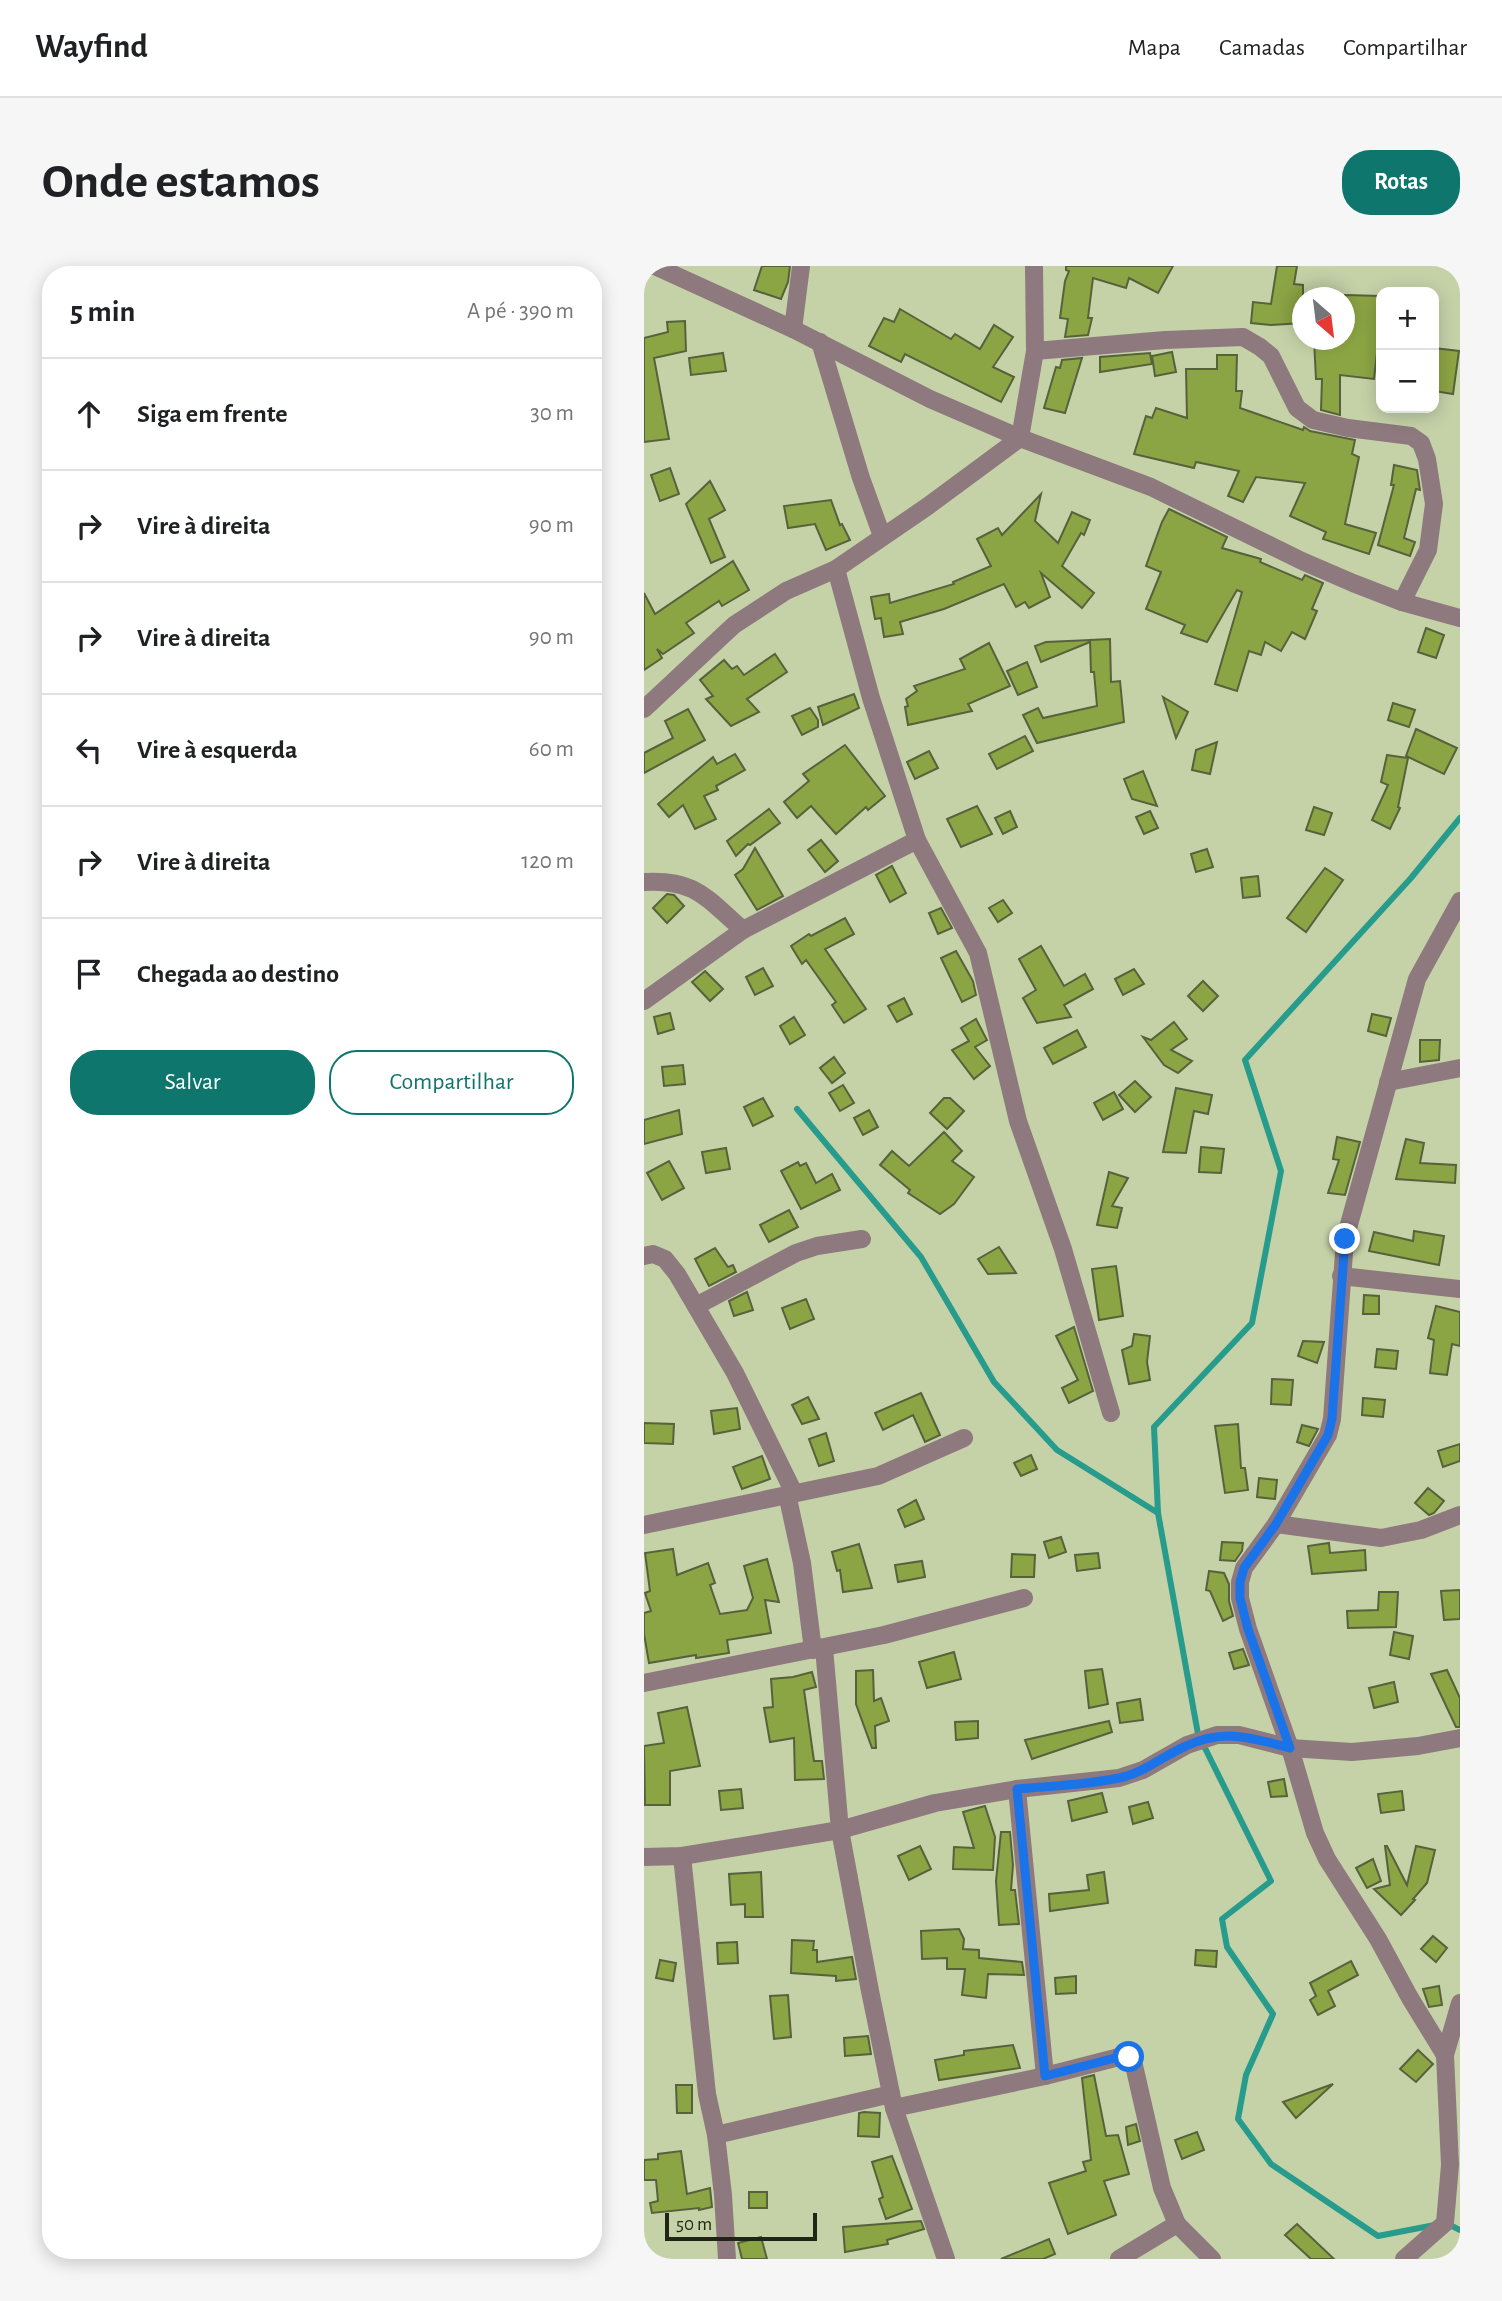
<!DOCTYPE html>
<html lang="pt">
<head>
<meta charset="utf-8">
<style>
	body { margin:0; font-family:"Alegreya Sans",sans-serif; background:#f6f6f6; color:#202124 }
	.controls { position:absolute; right:21px; top:21px; display:grid; overflow:hidden; border-radius:14px; box-shadow:0 4px 18px #0003 }
	.controls button { width:63px; height:63px; display:grid; place-items:center; padding:0; border:0; border-bottom:2px solid #e0e0e0; background:#fff; color:#202124; font:35px sans-serif }
	.compass { position:absolute; left:648px; top:21px; width:63px; height:63px; border-radius:50%; background:#fff; box-shadow:0 4px 18px #0003; rotate:152deg }
	.scale { position:absolute; left:21px; bottom:18px; width:152px; box-sizing:border-box; padding-left:7px; border:4px solid #212515; border-top:0; font-size:19px; line-height:24px; white-space:nowrap; color:#212515; -webkit-text-stroke:5px #c5d2a8; paint-order:stroke }
	.stop { position:absolute; width:21px; height:21px; margin:-16px; border:5px solid #1a73e8; border-radius:50%; background:#fff }
	.stop.end { background:#1a73e8; border-color:#fff; box-shadow:0 2px 7px #0008 }
	.list { margin:0; padding:0; list-style:none }
	h2 { display:flex; justify-content:space-between; align-items:center; height:91px; margin:0; padding:0 28px; font-size:30px }
	h2 small { font-size:23px; font-weight:400; color:#757577 }
	.list li { display:grid; grid-template-columns:46px 1fr auto; gap:21px; align-items:center; box-sizing:border-box; height:112px; padding:0 28px; border-top:2px solid #e0e0e0 }
	.list b { display:block; font-size:26px; white-space:nowrap }
	.list em { font-size:23px; font-style:normal; color:#757577 }
	.actions { display:flex; gap:14px; padding:21px 28px }
	.actions a { flex:1; padding:16px 0; border:2px solid #0f766e; border-radius:28px; text-align:center; font-size:24px; color:#0f766e }
	.actions .main { background:#0f766e; color:#fff }
	.icon { flex:none; width:38px; height:38px; fill:none; stroke:currentColor; stroke-width:2; stroke-linecap:round; stroke-linejoin:round }
	.map { position:relative; flex:none; width:816px; height:1993px; overflow:hidden; border-radius:28px }
	header { display:flex; align-items:center; gap:42px; box-sizing:border-box; height:98px; padding:0 35px; background:#fff; border-bottom:2px solid #e0e0e0 }
	header strong { font-size:33px }
	nav { display:flex; gap:38px; margin-inline-start:auto; font-size:24px }
	.intro { display:flex; align-items:center; justify-content:space-between; box-sizing:border-box; height:168px; padding:0 42px }
	h1 { margin:0; font-size:49px }
	.button { padding:18px 32px; border-radius:28px; background:#0f766e; color:#fff; font-size:24px; font-weight:700 }
	main { display:flex; gap:42px; padding:0 42px }
	aside { flex:1; background:#fff; border-radius:28px; box-shadow:0 4px 18px #0003 }
	.map>svg:first-child { display:block }
	.lines { fill:none; stroke-linecap:round; stroke-linejoin:round }
	.stream { stroke:#279b8c; stroke-width:6 }
	.building { fill:#8ca544; stroke:#57623c; stroke-width:2 }
	.minor { stroke:#8e797e; stroke-width:18 }
	.route { stroke:#1a73e8; stroke-width:9 }
</style>
</head>
<body>
<header>
<strong>Wayfind</strong>
<nav><a>Mapa</a><a>Camadas</a><a>Compartilhar</a></nav>
</header>
<div class="intro"><h1>Onde estamos</h1><a class="button">Rotas</a></div>
<main>
<aside>
<h2>5 min<small>A pé · 390 m</small></h2>
<ul class="list">
<li><svg class="icon" aria-label="ahead" viewBox="0 0 24 24"><path d="M12 20V5M6 11l6-6 6 6"/></svg><div><b>Siga em frente</b></div><em>30 m</em></li>
<li><svg class="icon" aria-label="right" viewBox="0 0 24 24"><path d="M7 20v-9h11M14 6l5 5-5 5"/></svg><div><b>Vire à direita</b></div><em>90 m</em></li>
<li><svg class="icon" aria-label="right" viewBox="0 0 24 24"><path d="M7 20v-9h11M14 6l5 5-5 5"/></svg><div><b>Vire à direita</b></div><em>90 m</em></li>
<li><svg class="icon" aria-label="left" viewBox="0 0 24 24"><path d="M17 20v-9H6M10 6l-5 5 5 5"/></svg><div><b>Vire à esquerda</b></div><em>60 m</em></li>
<li><svg class="icon" aria-label="right" viewBox="0 0 24 24"><path d="M7 20v-9h11M14 6l5 5-5 5"/></svg><div><b>Vire à direita</b></div><em>120 m</em></li>
<li><svg class="icon" aria-label="arrive" viewBox="0 0 24 24"><path d="M6 21V4h12l-3 4 3 4H6"/></svg><div><b>Chegada ao destino</b></div></li>
</ul>
<div class="actions"><a class="main">Salvar</a><a>Compartilhar</a></div>
</aside>
<div class="map">
<svg width="816" height="1993" viewBox="0 0 816 1993">
	<rect width="100%" height="100%" fill="#c5d2a8"/>
	<g class="lines">
		<!-- stream -->
		<g class="stream">
			<path d="M153,843l124,148 73,125 63,68 101,63"/>
			<path d="M802,1957l14,7"/>
			<path d="M791,1959l-57,11 -107,-72 -33,-45 8,-44 27,-61 -46,-67 -5,-28 49,-38 -73,-147 -40,-221 -4,-86 98,-104 29,-152 -36,-111 166,-182 49,-60"/>
		</g>
	</g>
	<!-- building -->
	<g class="building">
		<path d="M118,0h28l-2,16 -7,17 -27,-9z"/>
		<path d="M422,0h107l-15,27 -29,-15 -3,10 -33,-10 -5,40h4l-4,17 -23,2 3,-18 -8,-1 5,-37 4,-10 -3,-1z"/>
		<path d="M633,0h20l-3,18 9,1v38l-32,2 -20,-2 2,-21 18,2z"/>
		<path d="M701,29l36,1v21l-7,62 -34,-4v40l-19,-5 1,-31h-6l-2,-39h31z"/>
		<path d="M256,43l51,30 4,-5 25,15 14,-24 19,12 -20,30 21,10 -13,25 -96,-48 -4,8 -32,-16 15,-28 10,4z"/>
		<path d="M41,55l1,30 -32,7 15,81 -25,3v-104l24,-6 -1,-10z"/>
		<path d="M790,82l25,3 -6,43 -19,-3z"/>
		<path d="M528,86l4,20 -21,4 -3,-20z"/>
		<path d="M79,87l3,18 -35,4 -2,-17z"/>
		<path d="M506,87l2,11 -52,8v-15z"/>
		<path d="M573,89h20l-1,36h6l-2,17 63,22 1,-3 6,4 45,9 -3,14 7,3 -14,67 31,9 -7,21 -46,-15 3,-7 -36,-16 15,-33 -49,-6 -13,25 -15,-6 11,-25 -43,-9 -2,6 -60,-14 12,-38 6,2 4,-10 31,10 -1,-49h31z"/>
		<path d="M438,92l-17,55 -21,-5 12,-41 4,1 2,-8z"/>
		<path d="M750,199l23,5 3,20 -4,-1 -12,49 11,4 -5,14 -32,-11 16,-60h-3z"/>
		<path d="M26,202l9,26 -19,7 -9,-26z"/>
		<path d="M66,215l15,29 -16,9 16,38 -14,6 -25,-59z"/>
		<path d="M397,228l-6,27 23,22 14,-31 18,8 -6,15 -3,-2 -19,33 32,27 -12,15 -41,-35 9,24 -21,11 -4,-6 -9,5 -12,-23 -60,25 -44,13 3,12 -19,3 -3,-19 -6,1 -4,-22 18,-3 1,9 64,-19 -1,-2 38,-16 -14,-27 21,-11 4,7z"/>
		<path d="M187,234l9,25 2,-1 8,16 -24,10 -11,-26 -27,4 -4,-22z"/>
		<path d="M525,243l58,28 -5,11 39,11 -1,3 42,18 3,-5 18,8 -11,26 5,2 -12,28 -13,-7 -11,19 -16,-9 -4,13 -12,-4 -12,40 -22,-7 27,-92 -5,-2 -30,52 -26,-9 4,-8 -39,-16 15,-37 -15,-6 16,-44z"/>
		<path d="M89,295l16,29 -27,16 -3,-5 -33,22 8,10 -31,21 -6,-5 5,9 -18,12v-77l11,21z"/>
		<path d="M782,362l18,7 -8,23 -18,-6z"/>
		<path d="M466,373l1,43 9,-1 4,41 -87,21 -14,-28 15,-7 5,10 54,-12 -3,-34h-3l-1,-32z"/>
		<path d="M446,374v2l-49,20 -6,-16 11,-4z"/>
		<path d="M345,377l21,43 -42,18 4,7 -64,14 -3,-18 3,-1 -2,-7 11,-8 -3,-5 51,-17 -5,-10z"/>
		<path d="M131,388l12,18 -40,27 12,13 -28,14 -25,-27 7,-3 -13,-16 24,-20 8,9 5,-3 7,9z"/>
		<path d="M383,396l10,25 -19,8 -11,-24z"/>
		<path d="M210,428l5,14 -36,17 -5,-18z"/>
		<path d="M519,431l25,15 -12,26z"/>
		<path d="M749,437l22,7 -6,17 -21,-7z"/>
		<path d="M166,442l8,12v7l-16,8 -10,-19z"/>
		<path d="M44,443l17,31 -61,33v-20l29,-15 -8,-17z"/>
		<path d="M772,463l41,19 -13,26 -38,-18z"/>
		<path d="M381,470l8,15 -36,18 -8,-15z"/>
		<path d="M573,476l-7,32 -18,-4 4,-20z"/>
		<path d="M201,479l40,51 -17,14 -2,-3 -30,27 -25,-28 -14,12 -13,-16 25,-21 -6,-7z"/>
		<path d="M285,485l9,17 -23,11 -8,-17z"/>
		<path d="M91,488l10,16 -29,16 2,4 -14,6 12,23 -21,10 -12,-24 -14,12 -11,-13 55,-47 4,7z"/>
		<path d="M743,489l21,3 -10,49 2,1 -10,21 -18,-9 16,-35 -7,-3z"/>
		<path d="M499,505l14,35 -25,-7 -8,-20z"/>
		<path d="M333,540l15,28 -31,13 -14,-28z"/>
		<path d="M670,541l18,6 -8,22 -18,-5z"/>
		<path d="M125,543l11,14 -30,22 -2,-1 -12,12 -9,-15z"/>
		<path d="M366,545l7,16 -14,7 -8,-16z"/>
		<path d="M506,545l8,17 -14,6 -8,-17z"/>
		<path d="M177,574l17,21 -13,11 -17,-22z"/>
		<path d="M111,582l28,48 -26,14 -22,-35 8,-6z"/>
		<path d="M563,583l6,18 -17,5 -5,-18z"/>
		<path d="M248,600l14,27 -16,9 -14,-27z"/>
		<path d="M681,602l18,12 -37,52 -19,-14z"/>
		<path d="M614,610l2,20 -17,2 -2,-20z"/>
		<path d="M23,628l7,1 10,11 -17,17 -14,-15z"/>
		<path d="M359,634l9,13 -14,9 -9,-14z"/>
		<path d="M297,642l11,20 -14,6 -9,-21z"/>
		<path d="M201,652l9,16 -29,15 41,60 -22,14 -12,-18 4,-3 -30,-42 -4,4 -11,-18 18,-12 2,2z"/>
		<path d="M397,680l23,40 21,-12 8,15 -29,16 7,12 -34,6 -14,-25 13,-8 -17,-31z"/>
		<path d="M312,685l17,30 3,14 -14,7 -21,-44z"/>
		<path d="M119,702l10,18 -18,9 -9,-18z"/>
		<path d="M490,703l10,15 -21,11 -8,-16z"/>
		<path d="M61,705l18,18 -13,12 -18,-19z"/>
		<path d="M559,715l15,15 -15,15 -15,-15z"/>
		<path d="M260,732l8,16 -15,8 -9,-16z"/>
		<path d="M26,747l4,16 -16,5 -4,-17z"/>
		<path d="M728,748l19,4 -5,18 -18,-5z"/>
		<path d="M150,751l11,18 -15,9 -10,-18z"/>
		<path d="M332,753l11,21 -12,7 15,19 -16,13 -22,-29 17,-9 -8,-13z"/>
		<path d="M530,756l13,17 -16,11 21,11 -14,12 -14,-8 -21,-28 8,3z"/>
		<path d="M433,764l9,17 -33,17 -9,-16z"/>
		<path d="M776,774h20l-1,20 -19,2z"/>
		<path d="M190,791l11,16 -13,10 -12,-15z"/>
		<path d="M39,799l2,19 -21,2 -2,-19z"/>
		<path d="M491,815l16,16 -16,15 -16,-17z"/>
		<path d="M199,819l11,18 -14,8 -11,-18z"/>
		<path d="M532,822l36,7 -4,19 -14,-3 -8,42 -23,-1z"/>
		<path d="M470,826l9,17 -20,11 -9,-17z"/>
		<path d="M119,832l10,18 -20,10 -9,-19z"/>
		<path d="M300,832h6l14,13 -17,18 -17,-16z"/>
		<path d="M35,844l3,24 -38,10v-24z"/>
		<path d="M225,844l9,17 -15,8 -9,-17z"/>
		<path d="M300,866l18,19 -10,10 22,16 -20,27 -14,10 -32,-21 2,-3 -30,-25 12,-14 17,15z"/>
		<path d="M693,871l23,5 -15,53 -17,-2 11,-33 -6,-1z"/>
		<path d="M762,873l18,4 -4,20 36,2 -1,18 -59,-4z"/>
		<path d="M557,881l23,2 -3,24 -22,-1z"/>
		<path d="M82,882l4,21 -24,4 -4,-21z"/>
		<path d="M25,895l15,27 -22,12 -15,-27z"/>
		<path d="M154,896l2,4 6,-3 10,20 16,-9 8,16 -39,19 -20,-38z"/>
		<path d="M465,906l19,6 -16,28 10,2 -5,20 -20,-3z"/>
		<path d="M145,944l9,17 -29,15 -9,-17z"/>
		<path d="M770,965l30,5 -5,29 -70,-14 5,-19 39,9z"/>
		<path d="M355,981l17,26 -28,1 -10,-15z"/>
		<path d="M71,982l13,19 5,-2 3,7 -27,14 -14,-27z"/>
		<path d="M472,1000l7,50 -24,4 -7,-51z"/>
		<path d="M103,1026l6,18 -19,6 -5,-15z"/>
		<path d="M720,1029l15,1v18h-16z"/>
		<path d="M162,1033l8,20 -24,10 -8,-21z"/>
		<path d="M792,1040l24,6v34l-8,-2 -5,31 -17,-2 4,-33 -6,-2z"/>
		<path d="M430,1061l19,64 -24,12 -7,-15 16,-8 -22,-44z"/>
		<path d="M490,1068l16,2 -3,26 3,18 -21,4 -7,-34 10,-4z"/>
		<path d="M659,1075l21,1 -7,21 -19,-7z"/>
		<path d="M733,1083l21,2 -2,18 -21,-2z"/>
		<path d="M628,1113l21,1 -2,25 -20,-1z"/>
		<path d="M277,1127l19,42 -15,7 -12,-27 -30,15 -8,-17z"/>
		<path d="M164,1131l11,22 -17,5 -10,-19z"/>
		<path d="M719,1132l22,2 -2,17 -21,-2z"/>
		<path d="M93,1142l3,21 -26,5 -3,-23z"/>
		<path d="M0,1157l30,1 -1,20 -29,-1z"/>
		<path d="M594,1158l3,44h4l3,22 -23,3 -10,-67z"/>
		<path d="M658,1159l16,4 -9,17 -12,-4z"/>
		<path d="M182,1167l8,28 -15,5 -10,-27z"/>
		<path d="M816,1178v17l-17,6 -5,-16z"/>
		<path d="M387,1189l6,14 -16,7 -7,-13z"/>
		<path d="M118,1190l8,23 -28,10 -9,-22z"/>
		<path d="M615,1212l18,2 -2,19 -18,-2z"/>
		<path d="M784,1222l16,13 -10,12 -5,2 -14,-12z"/>
		<path d="M272,1234l8,19 -19,8 -7,-17z"/>
		<path d="M417,1271l5,15 -17,6 -5,-16z"/>
		<path d="M578,1276l21,1 -1,8 -7,10 -15,-1z"/>
		<path d="M685,1277l1,10 35,-3 1,20 -54,4 -4,-28z"/>
		<path d="M215,1278l13,44 -29,4 -3,-22 -3,1 -5,-19z"/>
		<path d="M29,1283l4,26 31,-12 7,20 -5,2 10,29 27,-4 6,-12 -9,-32 23,-7 12,43 -14,-2 6,33 -44,7 2,13 -33,5v-3l-47,8 -5,-29v-21l7,-2 -6,-18 5,-2 -5,-38z"/>
		<path d="M454,1287l2,15 -23,3 -2,-16z"/>
		<path d="M368,1288l23,1 -1,22h-23z"/>
		<path d="M278,1295l3,16 -27,5 -3,-17z"/>
		<path d="M565,1305l15,2 5,11v17l4,15 -10,5 -13,-30 -4,-1z"/>
		<path d="M816,1324v29l-16,1 -3,-29z"/>
		<path d="M735,1326h19l-2,35 -48,1 -1,-17 31,-1z"/>
		<path d="M750,1366l19,4 -4,23 -19,-4z"/>
		<path d="M599,1383l6,16 -15,4 -5,-16z"/>
		<path d="M310,1386l7,27 -34,9 -8,-26z"/>
		<path d="M458,1403l6,35 -19,4 -4,-37z"/>
		<path d="M229,1404l1,31 7,-3 8,23 -14,5 1,22h-4l-16,-44v-33z"/>
		<path d="M803,1404l13,28v29h-4l-25,-53z"/>
		<path d="M168,1406l4,15 -12,3 10,71h8l2,18 -29,1 -1,-42 -24,4 -6,-34 9,-1 -2,-28 22,-2z"/>
		<path d="M750,1416l4,20 -24,6 -5,-20z"/>
		<path d="M496,1433l3,21 -23,3 -3,-20z"/>
		<path d="M43,1441l13,59 -30,5v34h-25l-1,-59 20,-3 -6,-30z"/>
		<path d="M334,1455v17l-22,2 -1,-18z"/>
		<path d="M465,1455l3,11 -80,27 -7,-19z"/>
		<path d="M640,1513l3,17 -16,1 -3,-15z"/>
		<path d="M97,1523l2,19 -22,2 -2,-19z"/>
		<path d="M758,1525l2,19 -23,3 -3,-19z"/>
		<path d="M458,1527l5,19 -35,9 -4,-20z"/>
		<path d="M504,1536l5,16 -20,6 -4,-17z"/>
		<path d="M341,1540l10,31 -2,33 -40,-1 1,-22 20,1 -11,-36z"/>
		<path d="M357,1566h9l3,33 -2,25h4l4,34 -20,1 -3,-44z"/>
		<path d="M276,1580l11,23 -22,11 -11,-24z"/>
		<path d="M741,1580h2l20,39 9,-39 19,4 -8,33 -14,16 2,1 -14,15 -27,-26 16,-4z"/>
		<path d="M729,1593l8,22 -14,7 -11,-20z"/>
		<path d="M117,1606l2,45h-18v-13l-14,1 -2,-31z"/>
		<path d="M460,1606l4,31 -58,8 -1,-17 40,-4 -2,-15z"/>
		<path d="M315,1663l5,10 -1,10 16,1v8l43,4 2,13 -36,-1 -2,24 -24,-3 3,-26h-18v-11l-25,1 -1,-28z"/>
		<path d="M789,1670l14,12 -11,14 -15,-13z"/>
		<path d="M148,1674l22,1 -1,9h4v12l35,-5 4,22 -20,2v-5l-45,-3z"/>
		<path d="M93,1676l1,21 -20,1 -1,-21z"/>
		<path d="M552,1684l21,1 -1,16 -21,-2z"/>
		<path d="M16,1694l16,3 -3,18 -17,-3z"/>
		<path d="M707,1695l7,14 -30,16 7,15 -17,9 -8,-15 6,-4 -6,-13z"/>
		<path d="M432,1710v17l-20,1 -1,-16z"/>
		<path d="M795,1720l3,19 -13,2 -6,-18z"/>
		<path d="M144,1729l3,42 -17,2 -4,-43z"/>
		<path d="M224,1770l3,18 -26,2 -1,-18z"/>
		<path d="M369,1779l7,23 -81,12 -4,-20 29,-5v-4z"/>
		<path d="M774,1784l15,14 -17,18 -16,-13z"/>
		<path d="M450,1809l12,61 12,-1 11,39 -25,7 12,34 -48,19 -19,-51 37,-12 -3,-9 8,-2 -9,-82z"/>
		<path d="M689,1818l-37,34 -13,-16z"/>
		<path d="M32,1819h16v28h-15z"/>
		<path d="M220,1846l16,1 -1,24 -21,-1 1,-23z"/>
		<path d="M492,1858l4,17 -12,4 -2,-18z"/>
		<path d="M553,1866l7,18 -22,9 -7,-19z"/>
		<path d="M37,1885l6,43 23,-6 2,19 -13,3v-2l-47,5 -2,-10 8,-2 -2,-21h-12v-20l14,-1v-5z"/>
		<path d="M248,1890l20,53 -26,10 -7,-20 4,-2 -11,-35z"/>
		<rect x="105" y="1926" width="18" height="16"/>
		<path d="M277,1955l3,8 -37,11 1,4 -43,8 -2,-25z"/>
		<path d="M653,1958l37,35h-23l-26,-24z"/>
		<path d="M117,1971l6,22h-25l-4,-16z"/>
		<path d="M405,1973l6,15 -12,5h-42z"/>
	</g>
	<g class="lines">
		<!-- minor -->
		<g class="minor">
			<path d="M11,0l138,63 137,70 90,39 131,49 151,74 51,22 49,19 58,16"/>
			<path d="M149,63l8,-63"/>
			<path d="M176,76l41,136 21,58"/>
			<path d="M391,85l130,-11 78,-3 17,10 11,9 26,52 16,12 35,8 63,8 10,7 6,16 7,45 -6,46 -26,52"/>
			<path d="M192,303l35,129 46,142 61,113 40,168 45,128 48,164"/>
			<path d="M0,443l90,-84 52,-34 50,-22 92,-63 92,-68 15,-87 -1,-85"/>
			<path d="M0,616c52,-3 62,16 99,48"/>
			<path d="M0,735l99,-71 174,-90"/>
			<path d="M744,816l72,-14"/>
			<path d="M0,990l9,-2 12,5 12,15 58,99 59,120"/>
			<path d="M697,1010l119,13"/>
			<path d="M52,1040l100,-53 21,-7 45,-7"/>
			<path d="M143,1228l15,69 11,87"/>
			<path d="M632,1258l105,14 40,-8 39,-15"/>
			<path d="M0,1259l234,-49 86,-38"/>
			<path d="M180,1382l16,182 30,161 24,117 52,151"/>
			<path d="M0,1417l240,-48 140,-37"/>
			<path d="M373,1523l28,287"/>
			<path d="M38,1590l25,238 9,41 7,60 4,64"/>
			<path d="M0,1591l38,-1 158,-26 95,-27 82,-14 102,-11 24,-8 44,-25 30,-10h22l51,13 62,4 66,-6 42,-8"/>
			<path d="M801,1789l-35,-57 -32,-59 -51,-80 -12,-26 -25,-85 -42,-119 -8,-31v-16l4,-14 32,-44 52,-89 4,-16 13,-180 72,-260 43,-78"/>
			<path d="M250,1842l151,-32 78,-20 10,5 29,127 15,36 35,35"/>
			<path d="M72,1869l175,-41"/>
			<path d="M475,1993l58,-35"/>
			<path d="M760,1993l41,-36 5,-58 -5,-110 15,-52"/>
		</g>
	</g>
	<g class="lines">
		<!-- route -->
		<path class="route" d="M485,1791l-6,-1 -78,20 -28,-287c34,-3 69,-4 102,-11 25,-5 44,-22 67,-32 39,-18 66,-8 104,2l-42,-119 -8,-31v-16l4,-14 32,-44 52,-89 4,-16 13,-180"/>
	</g>
</svg>
<div class="controls">
<button>+</button>
<button>−</button>
</div>
<svg class="compass" viewBox="-18 -18 36 36"><path d="M0-13l5 13h-10z" fill="#e53935"/><path d="M0 13l5-13h-10z" fill="#757577"/></svg>
<div class="scale">50 m</div>
<div class="stop" style="left:485px;top:1791px"></div>
<div class="stop end" style="left:701px;top:973px"></div>
</div>
</main>
</body>
</html>
